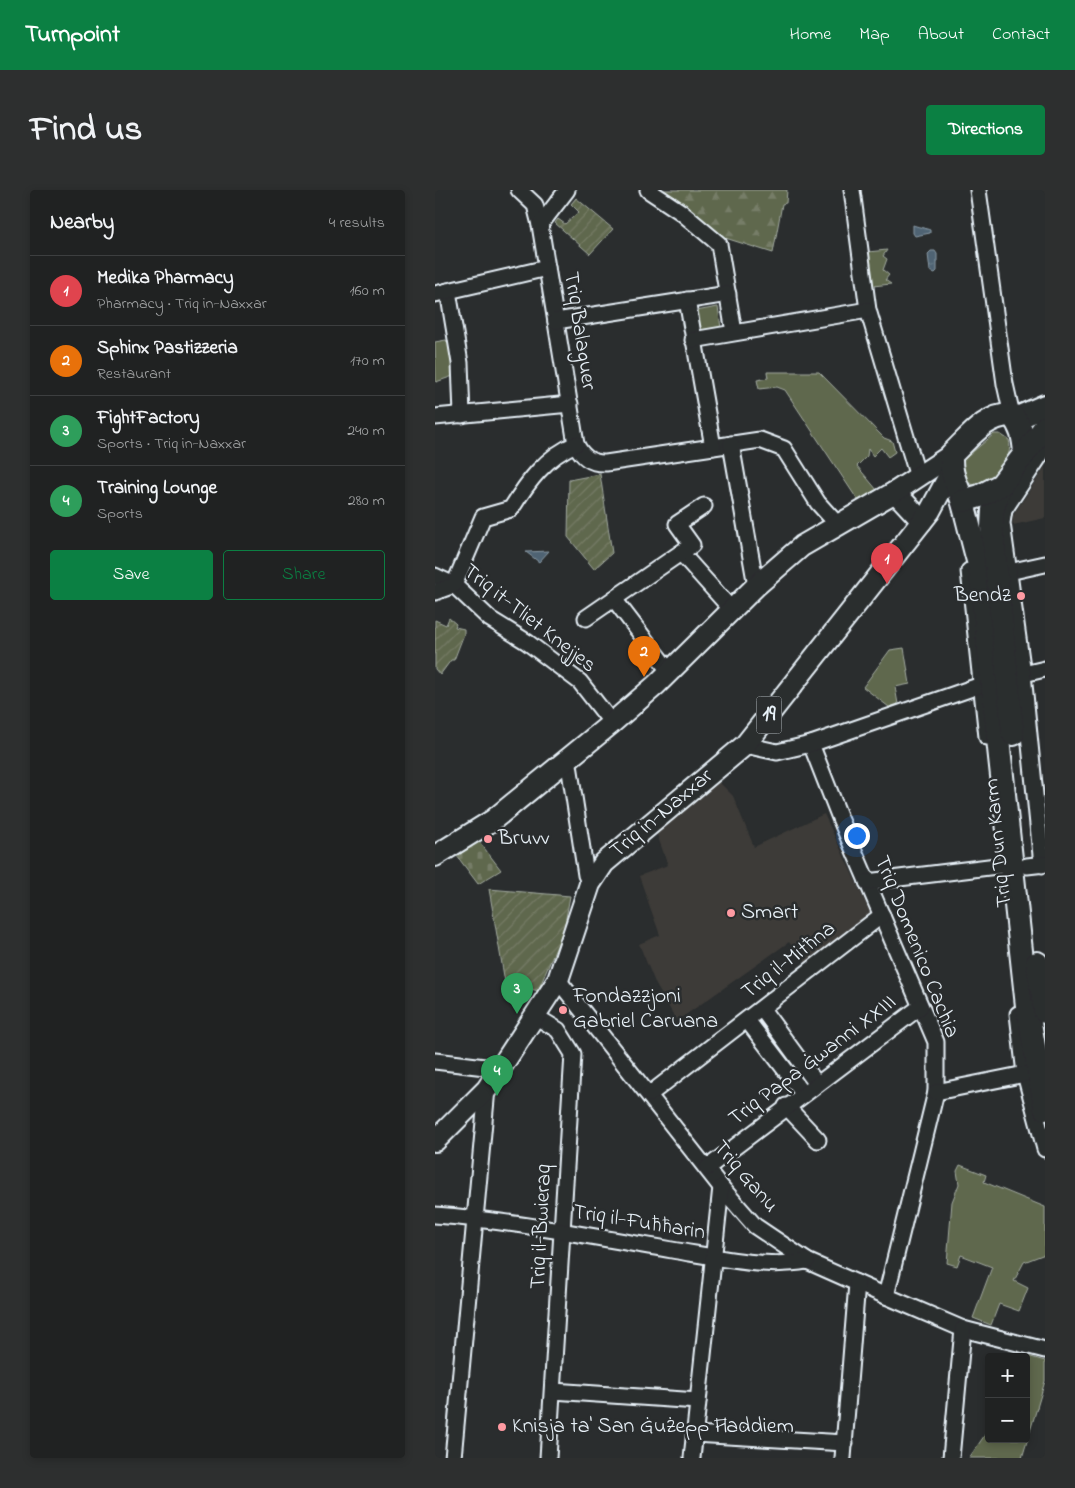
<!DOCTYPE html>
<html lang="en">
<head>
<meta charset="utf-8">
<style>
	body { margin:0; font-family:"Indie Flower",sans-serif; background:#2d2f2f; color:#f1f3f6 }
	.controls { position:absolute; right:15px; bottom:15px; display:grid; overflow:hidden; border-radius:5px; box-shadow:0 2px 8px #0003 }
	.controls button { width:45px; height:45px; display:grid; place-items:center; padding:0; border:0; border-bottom:1px solid #3d3f40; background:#202222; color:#f1f3f6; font:25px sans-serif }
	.you { position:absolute; left:421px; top:645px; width:18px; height:18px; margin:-12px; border:4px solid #fff; border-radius:50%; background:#1a73e8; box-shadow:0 0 0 8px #1a73e833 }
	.badge { display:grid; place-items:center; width:32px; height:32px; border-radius:50%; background:#0b8043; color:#fff; font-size:16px; font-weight:700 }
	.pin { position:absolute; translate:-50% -41px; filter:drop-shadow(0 1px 2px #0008) }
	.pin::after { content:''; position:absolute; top:26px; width:18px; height:15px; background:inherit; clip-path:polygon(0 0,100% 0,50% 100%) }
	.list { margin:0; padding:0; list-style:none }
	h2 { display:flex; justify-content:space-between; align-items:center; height:65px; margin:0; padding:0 20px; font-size:21px }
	h2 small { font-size:16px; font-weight:400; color:#a2a4a5 }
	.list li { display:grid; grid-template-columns:32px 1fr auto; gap:15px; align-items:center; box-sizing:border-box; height:70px; padding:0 20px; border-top:1px solid #3d3f40 }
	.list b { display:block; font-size:19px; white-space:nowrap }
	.list p { margin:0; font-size:16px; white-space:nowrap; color:#a2a4a5 }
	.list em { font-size:16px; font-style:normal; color:#a2a4a5 }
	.actions { display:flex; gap:10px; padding:15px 20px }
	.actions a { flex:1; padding:11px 0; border:1px solid #0b8043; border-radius:5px; text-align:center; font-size:18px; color:#0b8043 }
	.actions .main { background:#0b8043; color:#fff }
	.map { position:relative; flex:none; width:610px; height:1268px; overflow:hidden; border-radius:5px }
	header { display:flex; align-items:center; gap:30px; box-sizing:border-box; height:70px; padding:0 25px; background:#0b8043; color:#fff }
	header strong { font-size:24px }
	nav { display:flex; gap:28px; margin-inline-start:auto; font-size:18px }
	.intro { display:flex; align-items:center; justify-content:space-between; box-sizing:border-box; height:120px; padding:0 30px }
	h1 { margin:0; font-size:35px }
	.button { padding:12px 22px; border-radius:5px; background:#0b8043; color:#fff; font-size:18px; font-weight:700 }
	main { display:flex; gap:30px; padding:0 30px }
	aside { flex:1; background:#202222; border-radius:5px; box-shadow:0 2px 8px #0003 }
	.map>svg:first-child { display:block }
	.built { fill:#3d3b38 }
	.grass { fill:#5f674d; stroke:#a4aca2 }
	.forest { fill:url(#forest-firs); stroke:#a4aca2 }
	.cemetery { fill:url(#cemetery-stones); stroke:#a4aca2 }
	.garden { fill:url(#garden-furrows); stroke:#a4aca2 }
	.water { fill:url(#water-ripples); stroke:#8c9ca8 }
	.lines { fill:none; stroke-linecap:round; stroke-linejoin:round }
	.minor-casing { stroke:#e8f1f8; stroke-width:19 }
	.major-casing { stroke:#e8f1f8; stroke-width:24 }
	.highway-casing { stroke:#e8f1f8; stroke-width:26 }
	.minor { stroke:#2a2d2e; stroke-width:15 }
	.major { stroke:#2a2d2e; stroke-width:20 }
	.highway { stroke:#2a2d2e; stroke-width:22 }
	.poi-dot { fill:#ff9aa2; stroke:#2a2d2e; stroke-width:2 }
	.labels { text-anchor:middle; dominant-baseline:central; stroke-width:5; stroke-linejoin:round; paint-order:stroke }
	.shield { fill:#2a2d2e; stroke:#afb6bb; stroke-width:1 }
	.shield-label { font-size:21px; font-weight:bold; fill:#e8f1f8 }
	.street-label { font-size:22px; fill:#e8f1f8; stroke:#2a2d2e }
	.poi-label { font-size:22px; fill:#e8f1f8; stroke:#2a2d2e; text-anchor:start }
</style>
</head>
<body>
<header>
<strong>Turnpoint</strong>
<nav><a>Home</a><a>Map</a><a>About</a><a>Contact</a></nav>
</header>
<div class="intro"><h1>Find us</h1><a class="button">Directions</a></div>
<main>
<aside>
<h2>Nearby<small>4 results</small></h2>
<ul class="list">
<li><span class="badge" style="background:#e0444e">1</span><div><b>Medika Pharmacy</b><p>Pharmacy · Triq in-Naxxar</p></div><em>160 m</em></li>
<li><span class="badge" style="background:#e8710a">2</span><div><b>Sphinx Pastizzeria</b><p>Restaurant</p></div><em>170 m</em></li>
<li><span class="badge" style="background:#2e9e5b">3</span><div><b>FightFactory</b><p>Sports · Triq in-Naxxar</p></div><em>240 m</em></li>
<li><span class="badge" style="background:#2e9e5b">4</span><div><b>Training Lounge</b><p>Sports</p></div><em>280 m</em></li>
</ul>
<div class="actions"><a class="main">Save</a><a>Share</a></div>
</aside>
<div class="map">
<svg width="610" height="1268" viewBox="0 0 610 1268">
	<defs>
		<pattern id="forest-firs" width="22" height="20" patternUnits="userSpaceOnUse" patternTransform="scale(1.25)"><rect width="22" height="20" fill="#5f674d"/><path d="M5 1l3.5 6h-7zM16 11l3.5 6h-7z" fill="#767d67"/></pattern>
		<pattern id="cemetery-stones" width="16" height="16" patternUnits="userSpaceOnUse" patternTransform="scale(1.25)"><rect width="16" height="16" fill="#5f674d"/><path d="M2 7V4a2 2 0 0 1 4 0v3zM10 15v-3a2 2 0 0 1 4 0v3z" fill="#767d67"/></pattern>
		<pattern id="garden-furrows" width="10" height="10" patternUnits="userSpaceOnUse" patternTransform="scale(1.25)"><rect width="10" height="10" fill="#5f674d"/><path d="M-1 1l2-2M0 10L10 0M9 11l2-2" fill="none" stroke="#767d67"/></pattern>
		<pattern id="water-ripples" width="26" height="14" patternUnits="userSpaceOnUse" patternTransform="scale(1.25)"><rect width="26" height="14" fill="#4f6473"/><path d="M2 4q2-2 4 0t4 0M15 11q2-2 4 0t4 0" fill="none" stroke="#687b88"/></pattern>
	</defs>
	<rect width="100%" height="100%" fill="#2a2d2e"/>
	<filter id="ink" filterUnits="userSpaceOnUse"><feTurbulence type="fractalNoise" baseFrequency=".02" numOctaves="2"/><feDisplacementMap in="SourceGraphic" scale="10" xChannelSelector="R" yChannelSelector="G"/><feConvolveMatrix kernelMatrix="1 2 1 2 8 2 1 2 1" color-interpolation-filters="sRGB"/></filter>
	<g filter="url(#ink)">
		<!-- built -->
		<g class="built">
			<path d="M610,277v51l-32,7 -1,-8z"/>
			<path d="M282,590l16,16 21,51 70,-33 47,100 -65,49 -17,-21 -112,79 -21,-36 -17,-41 21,-9 -21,-59 29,-11 -13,-36z"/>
		</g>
		<!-- grass -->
		<g class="grass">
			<path d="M452,60l-4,6 4,3 -4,11 6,5 -4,5 6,4 -18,2 -5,-34z"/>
			<path d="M283,117l3,21 -21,3 -4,-20z"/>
			<path d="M11,150l5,8 5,27 -20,7 -1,-40z"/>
			<path d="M332,182h52l65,66 8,3 3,11 -7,5 -7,-9 -8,8 -5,-7 -1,7 -10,10 20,24 -18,12 -74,-112 -8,-3 -18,2 -2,-9 11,-2z"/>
			<path d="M559,244h6l9,6c5,19 -15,38 -30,47l-14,-5 -4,-9 1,-12z"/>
			<path d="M469,458l6,36 -15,3 3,17 -9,3 -26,-20 27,-37z"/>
			<path d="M525,975l26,10 -2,7 61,25v47l-21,8 -10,19 14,7 -9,23 -20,-7 -8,21 -18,-7 19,-51 -31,-12 -4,11 -10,-3 5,-61 7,-18 -2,-13z"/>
			<path d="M582,1163l28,8v20l-23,77h-53l20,-29v10h37v-82h-9z"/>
		</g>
		<!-- forest -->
		<path class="forest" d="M219,0h133l-1,13 -4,1 -9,49 -54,-17z"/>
		<!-- cemetery -->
		<path class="cemetery" d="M43,650l23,30 -23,14 -21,-28z"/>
		<!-- garden -->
		<g class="garden">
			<path d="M141,8l37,31 -23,25 -35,-31 3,-4 7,5 14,-12 -8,-8z"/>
			<path d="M165,284l12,79 -18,16 -26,-32 1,-57z"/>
			<path d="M14,428l7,6 -1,3 9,2v5l-10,26h-3l-11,15 -5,-6v-49l11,5z"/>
			<path d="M54,699l81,7 -6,33 -26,62 -33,-9z"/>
		</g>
		<!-- water -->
		<g class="water">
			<path d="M478,35c2,1 15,4 17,5v3l-15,3 -2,-3z"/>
			<path d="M496,61h4l2,3v17l-2,2 -5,-2 -2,-17z"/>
			<path d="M114,361l-10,11 -13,-10z"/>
		</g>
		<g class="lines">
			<defs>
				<g id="minor">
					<path d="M84,0l16,15 5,20 36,219c6,13 16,20 30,19l154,-23 24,9 34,54 20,22"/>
					<path d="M213,0l33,22 38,32 15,88"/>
					<path d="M417,0l16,120 50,167"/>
					<path d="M543,0l27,194 7,31"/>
					<path d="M105,35l27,-35"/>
					<path d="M13,101l12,72 2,52"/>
					<path d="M0,104l112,-26"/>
					<path d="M252,110l26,147"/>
					<path d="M121,131l172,-27"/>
					<path d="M258,150l175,-30"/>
					<path d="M0,227l135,-13"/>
					<path d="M296,254l25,142"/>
					<path d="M246,363l51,57"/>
					<path d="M534,381l18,166"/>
					<path d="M574,382l36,-8"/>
					<path d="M0,386l19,9 36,34 37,23 53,40 32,41"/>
					<path d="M0,402l19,-7 29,-68 28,-8c16,-26 35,-53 65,-65"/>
					<path d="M179,409l55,72"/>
					<path d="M151,428l106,-73 -15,-21 27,-18"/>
					<path d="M580,486l30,-7"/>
					<path d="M376,554l29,74 96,224v50l-50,204"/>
					<path d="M310,555l32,7 34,-8 170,-59"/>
					<path d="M133,568l18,117 4,9"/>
					<path d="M607,675l-19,-191 -21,-151 2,-13 41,-62"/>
					<path d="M592,676l18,-2"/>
					<path d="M432,692l146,-18"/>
					<path d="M123,790l163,207 34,39 52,35 79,35 77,33 82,21"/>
					<path d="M327,819l55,75"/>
					<path d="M583,824l7,60 20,75"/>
					<path d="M100,826l23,14 15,24 -25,404"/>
					<path d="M312,830l56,73"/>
					<path d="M0,871l67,8"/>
					<path d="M501,902l89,-18"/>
					<path d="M215,904l232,-179"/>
					<path d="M351,916l32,34"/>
					<path d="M272,978l213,-161"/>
					<path d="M0,1025c79,6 158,22 237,35 43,7 92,19 135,11"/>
					<path d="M118,1201l145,10"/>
					<path d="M259,1244l151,9"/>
					<path d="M18,1268l34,-369"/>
					<path d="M257,1268l29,-271"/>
					<path d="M408,1268l14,-175"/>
					<path d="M516,1268l12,-129"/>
				</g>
				<g id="major">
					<path d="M460,302l27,29"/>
					<path d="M0,666l58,-36 119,-97 44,-38 100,-99 46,-40 93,-54 56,-37"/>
					<path d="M0,951l52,-52 71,-109 32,-96 14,-21 141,-118 185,-234 21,-39"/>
				</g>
				<g id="highway">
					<path d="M580,229l30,-13"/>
					<path d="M590,264c-1,-16 -3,-26 -13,-39 -26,-1 -43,23 -61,40 -1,22 7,30 12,48 6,21 10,41 16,61l48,442 18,103"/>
					<path d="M566,295l-8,25 -1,17 21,207"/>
					<path d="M528,311l17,-5 21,-11 44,-58"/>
					<path d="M602,773l8,49"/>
				</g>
			</defs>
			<!-- minor casing -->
			<use href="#minor" class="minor-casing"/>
			<!-- major casing -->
			<use href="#major" class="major-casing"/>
			<!-- highway casing -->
			<use href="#highway" class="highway-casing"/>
			<!-- minor -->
			<use href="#minor" class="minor"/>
			<!-- major -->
			<use href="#major" class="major"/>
			<!-- highway -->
			<use href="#highway" class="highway"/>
		</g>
	</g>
	<!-- markers -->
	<g class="poi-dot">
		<circle cx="586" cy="406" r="5"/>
		<circle cx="53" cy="649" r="5"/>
		<circle cx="296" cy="723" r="5"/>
		<circle cx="128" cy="820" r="5"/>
		<circle cx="67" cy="1237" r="5"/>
	</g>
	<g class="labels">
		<!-- shield labels -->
		<rect class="shield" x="321.5" y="506.5" width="25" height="37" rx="4"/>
		<g class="shield-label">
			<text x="334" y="525">19</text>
		</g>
		<!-- street labels -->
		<g class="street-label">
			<text transform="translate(144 141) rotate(81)">Triq Balaguer</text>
			<text transform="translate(94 429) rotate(38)">Triq it-Tliet Knejjes</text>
			<text transform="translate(227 624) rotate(-40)">Triq in-Naxxar</text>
			<text transform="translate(564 653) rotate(-96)">Triq Dun Karm</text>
			<text transform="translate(481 757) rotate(68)">Triq Domenico Cachia</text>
			<text transform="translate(354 771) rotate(-38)">Triq il-Mitħna</text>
			<text transform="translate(378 871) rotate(-37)">Triq Papa Ġwanni XXIII</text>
			<text transform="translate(310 987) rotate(49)">Triq Ganu</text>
			<text transform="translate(204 1033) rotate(9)">Triq il-Fuħħarin</text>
			<text transform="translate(107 1037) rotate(-87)">Triq il-Bwieraq</text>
		</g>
		<!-- poi labels -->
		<g class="poi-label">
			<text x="576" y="406" text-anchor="end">Bendz</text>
			<text x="63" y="649">Bruvv</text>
			<text x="306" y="723">Smart</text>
			<text x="138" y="807">Fondazzjoni<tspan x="138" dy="25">Gabriel Caruana</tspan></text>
			<text x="77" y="1237">Knisja ta' San Ġużepp Ħaddiem</text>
		</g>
	</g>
</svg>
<div class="controls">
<button>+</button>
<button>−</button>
</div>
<div class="you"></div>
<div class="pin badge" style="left:452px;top:394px;background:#e0444e">1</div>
<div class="pin badge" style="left:209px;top:487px;background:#e8710a">2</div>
<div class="pin badge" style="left:82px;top:824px;background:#2e9e5b">3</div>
<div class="pin badge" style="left:62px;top:906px;background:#2e9e5b">4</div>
</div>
</main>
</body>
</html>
